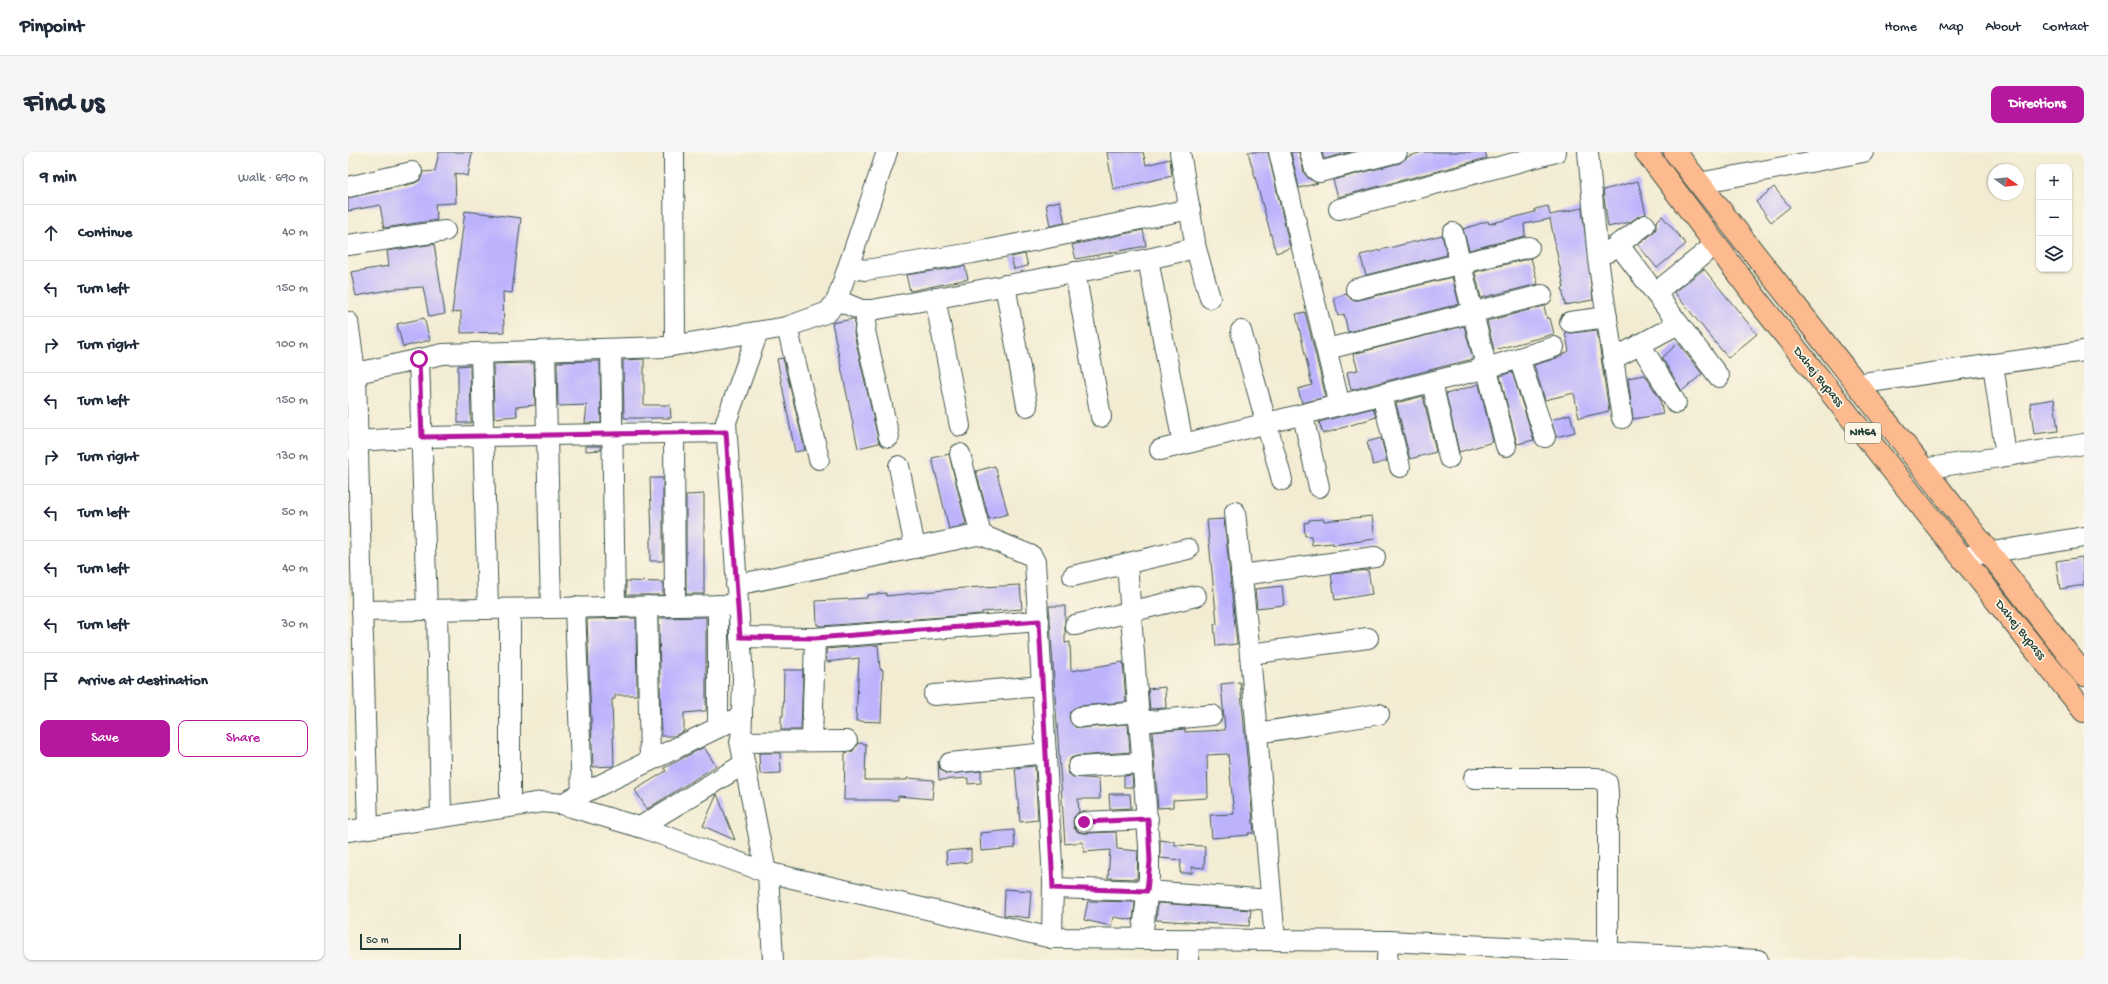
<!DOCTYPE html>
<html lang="en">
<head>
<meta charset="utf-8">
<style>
	body { margin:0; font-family:"Gochi Hand",sans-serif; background:#f6f6f7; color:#1f2937 }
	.controls { position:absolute; right:12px; top:12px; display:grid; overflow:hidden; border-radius:8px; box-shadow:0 1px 3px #0004 }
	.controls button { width:36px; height:36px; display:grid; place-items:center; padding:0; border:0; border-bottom:1px solid #e0e1e3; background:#fff; color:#1f2937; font:20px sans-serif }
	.compass { position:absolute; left:1640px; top:12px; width:36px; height:36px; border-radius:50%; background:#fff; box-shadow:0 1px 3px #0004; rotate:104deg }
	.scale { position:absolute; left:12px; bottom:10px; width:101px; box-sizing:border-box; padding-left:4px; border:2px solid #1f3d34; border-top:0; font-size:11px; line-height:14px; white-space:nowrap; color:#1f3d34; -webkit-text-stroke:3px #fcf5e5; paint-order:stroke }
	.stop { position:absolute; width:12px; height:12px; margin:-9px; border:3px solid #b5179e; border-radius:50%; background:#fff }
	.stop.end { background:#b5179e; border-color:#fff; box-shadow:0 1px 4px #0008 }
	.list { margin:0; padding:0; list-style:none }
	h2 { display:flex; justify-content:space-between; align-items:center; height:52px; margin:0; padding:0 16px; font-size:17px }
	h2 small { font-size:13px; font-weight:400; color:#747a83 }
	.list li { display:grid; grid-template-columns:26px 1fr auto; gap:12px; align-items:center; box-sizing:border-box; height:56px; padding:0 16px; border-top:1px solid #e0e1e3 }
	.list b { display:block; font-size:15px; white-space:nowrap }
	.list em { font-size:13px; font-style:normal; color:#747a83 }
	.actions { display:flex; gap:8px; padding:12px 16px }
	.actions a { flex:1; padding:9px 0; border:1px solid #b5179e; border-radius:8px; text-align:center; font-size:14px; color:#b5179e }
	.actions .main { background:#b5179e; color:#fff }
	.icon { flex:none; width:22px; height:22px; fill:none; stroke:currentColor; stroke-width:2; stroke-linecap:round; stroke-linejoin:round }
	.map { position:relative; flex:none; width:1736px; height:808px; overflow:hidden; border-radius:8px }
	header { display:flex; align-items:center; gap:24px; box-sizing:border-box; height:56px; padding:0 20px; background:#fff; border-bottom:1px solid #e0e1e3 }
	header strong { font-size:19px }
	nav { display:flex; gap:22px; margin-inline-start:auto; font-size:14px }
	.intro { display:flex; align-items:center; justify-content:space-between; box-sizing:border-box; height:96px; padding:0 24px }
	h1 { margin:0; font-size:28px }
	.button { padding:10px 18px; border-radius:8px; background:#b5179e; color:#fff; font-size:14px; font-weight:700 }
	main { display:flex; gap:24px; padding:0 24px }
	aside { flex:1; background:#fff; border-radius:8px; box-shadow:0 1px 3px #0004 }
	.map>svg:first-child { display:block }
	.building { fill:#bdb3fd }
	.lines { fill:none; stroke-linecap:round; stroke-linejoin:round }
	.minor-casing { stroke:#3f574c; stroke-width:22 }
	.highway-casing { stroke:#3f574c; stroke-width:24 }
	.minor { stroke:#fff; stroke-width:20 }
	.highway { stroke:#fcba8e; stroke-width:22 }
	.route { stroke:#b5179e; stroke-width:5 }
	.labels { text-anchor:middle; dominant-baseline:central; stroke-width:3.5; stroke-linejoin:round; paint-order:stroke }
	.shield { fill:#fcf5e5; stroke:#617469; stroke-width:1 }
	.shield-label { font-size:12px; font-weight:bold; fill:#1f3d34 }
	.street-label { font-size:13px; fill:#1f3d34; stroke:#fcf5e5 }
</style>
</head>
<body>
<header>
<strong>Pinpoint</strong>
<nav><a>Home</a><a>Map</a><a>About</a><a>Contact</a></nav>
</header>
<div class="intro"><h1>Find us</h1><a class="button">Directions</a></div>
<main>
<aside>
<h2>9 min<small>Walk · 690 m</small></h2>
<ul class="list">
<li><svg class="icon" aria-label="ahead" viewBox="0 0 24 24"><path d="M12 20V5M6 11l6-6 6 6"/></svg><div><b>Continue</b></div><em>40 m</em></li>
<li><svg class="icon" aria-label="left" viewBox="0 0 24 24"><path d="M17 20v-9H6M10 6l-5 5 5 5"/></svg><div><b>Turn left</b></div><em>150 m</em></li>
<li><svg class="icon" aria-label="right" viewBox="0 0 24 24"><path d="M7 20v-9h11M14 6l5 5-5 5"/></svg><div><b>Turn right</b></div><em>100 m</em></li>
<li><svg class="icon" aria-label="left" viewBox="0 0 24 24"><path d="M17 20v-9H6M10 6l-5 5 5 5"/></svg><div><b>Turn left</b></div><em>150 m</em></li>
<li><svg class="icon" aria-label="right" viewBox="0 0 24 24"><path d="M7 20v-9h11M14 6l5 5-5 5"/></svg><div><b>Turn right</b></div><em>130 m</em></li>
<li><svg class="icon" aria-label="left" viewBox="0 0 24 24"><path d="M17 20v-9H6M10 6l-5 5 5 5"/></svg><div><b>Turn left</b></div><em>50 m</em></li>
<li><svg class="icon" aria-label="left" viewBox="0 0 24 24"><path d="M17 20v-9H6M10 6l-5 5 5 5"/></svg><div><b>Turn left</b></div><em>40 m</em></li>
<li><svg class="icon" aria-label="left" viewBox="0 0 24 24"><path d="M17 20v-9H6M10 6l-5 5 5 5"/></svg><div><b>Turn left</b></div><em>30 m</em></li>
<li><svg class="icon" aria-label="arrive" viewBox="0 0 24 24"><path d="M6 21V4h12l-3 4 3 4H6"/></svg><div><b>Arrive at destination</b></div></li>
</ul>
<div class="actions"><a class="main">Save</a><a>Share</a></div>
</aside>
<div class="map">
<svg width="1736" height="808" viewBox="0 0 1736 808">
	<rect width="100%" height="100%" fill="#fcf5e5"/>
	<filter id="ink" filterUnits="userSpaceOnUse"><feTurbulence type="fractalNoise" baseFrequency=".025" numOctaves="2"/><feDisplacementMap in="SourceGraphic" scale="8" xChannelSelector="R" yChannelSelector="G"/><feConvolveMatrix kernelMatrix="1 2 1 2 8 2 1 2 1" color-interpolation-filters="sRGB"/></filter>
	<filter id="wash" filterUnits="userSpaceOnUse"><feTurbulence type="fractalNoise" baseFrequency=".012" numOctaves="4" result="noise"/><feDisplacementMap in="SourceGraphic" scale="16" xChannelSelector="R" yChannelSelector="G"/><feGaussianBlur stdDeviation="0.9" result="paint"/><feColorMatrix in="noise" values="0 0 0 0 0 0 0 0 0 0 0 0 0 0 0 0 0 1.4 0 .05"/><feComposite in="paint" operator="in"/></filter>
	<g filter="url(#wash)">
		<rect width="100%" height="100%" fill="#f3ecd3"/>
		<g id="blocks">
			<!-- building -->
			<g class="building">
				<path d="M91,0h33l-4,24 -13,-3 1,30 -21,1 2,16 -53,8 -4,-23 -32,6v-13l67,-15 5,-3 3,-8 12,-1z"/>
				<path d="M759,0h36l3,13 24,-6 2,17 -59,13z"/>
				<path d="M900,0h20l22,96 -14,5z"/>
				<path d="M943,0h8l5,21 4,5 10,5 -19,5z"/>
				<path d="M974,0h29l-27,7z"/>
				<path d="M1074,0h63l2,6 -149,39 -5,-17 67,-17 7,-6z"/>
				<path d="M1290,29l8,33 -7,2 -9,6 -22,5 -5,-37z"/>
				<path d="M1426,35l16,20 -19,15 -15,-20z"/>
				<path d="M712,49l5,22 -15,3 -4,-22z"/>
				<path d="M1200,54l2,9 32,-7 11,92 -28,5 -3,-17h2l-14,-69 -26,5 1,12 -56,14 -6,-21 25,-8 1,3 46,-12v-3z"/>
				<path d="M117,59l56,7 -9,75 -9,-1 1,40 -43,1v-22l-9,2z"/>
				<path d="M1314,64l24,28 -29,24 -19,-23 14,-11 4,-5v-7z"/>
				<path d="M795,78l3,16 -70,13 -4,-14z"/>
				<path d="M1094,83l5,20 -81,20 -6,-20z"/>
				<path d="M86,92l11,70 -16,3 -6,-30 -29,2 -38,7 -5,-24 38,-6 -2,-15z"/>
				<path d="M677,102l3,12 -14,3 -3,-12z"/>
				<path d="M1183,106l7,26 -57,14 -6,-26z"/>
				<path d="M617,114l3,13 -58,12 -4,-16z"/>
				<path d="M1356,117l53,65 -29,24 -54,-66z"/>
				<path d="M1104,125l7,27 -111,28 -4,-18 -6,2 -4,-18 12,-4 6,6h7z"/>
				<path d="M1196,154l3,13 3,-1 4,16 -60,16 -7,-29z"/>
				<path d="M957,160l21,85 -24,6 -4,-14 14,-4 -16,-71z"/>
				<path d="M76,166l6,22 -27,7 -6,-23z"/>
				<path d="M504,167l3,1 -1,14 25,109 -21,5 -26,-125z"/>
				<path d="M1116,174l9,33 -122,31 -4,-18 11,-2 -5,-16z"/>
				<path d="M1249,178l12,81 -30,7 -5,-25 -29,7 -11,-35 23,-7 12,-7 -4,-19 7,1z"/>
				<path d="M1330,191l24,31 -20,17 -20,-33z"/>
				<path d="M435,206l22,92 -10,2 -18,-93z"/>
				<path d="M296,207v46h26l1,13h-47l-1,-58z"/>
				<path d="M252,209l1,62h-16l2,-18 -29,1 -1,-44z"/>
				<path d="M186,211l1,42 -19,2 1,9 -23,2 -1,-54z"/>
				<path d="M122,213l1,58h-13v-57z"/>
				<path d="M1164,220l22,68 -17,4 -17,-68z"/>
				<path d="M1297,223l15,24 3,15 -30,5 -5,-41z"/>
				<path d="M1131,232l14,58 -34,10 -13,-58z"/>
				<path d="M1075,244l13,56 -26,7 -14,-56z"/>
				<path d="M1706,247l4,32 -24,3 -4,-31z"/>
				<path d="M1025,256l3,9 -53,17 -4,-12z"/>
				<path d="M1222,262l5,18 -19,5 -5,-17z"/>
				<path d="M1033,286l6,23 -14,4 -6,-23z"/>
				<path d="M238,294h15v4l-15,1z"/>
				<path d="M601,302l17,70 -17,5 -17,-71z"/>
				<path d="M647,314l13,48 -19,5 -13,-48z"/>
				<path d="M302,326h13v83h-13v-22h2z"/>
				<path d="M356,342v100h-18v-99z"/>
				<path d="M1024,364l3,23 -42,6v-2l-21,2 -1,-9h-6l-1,-13 5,-1v-2l14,-1 1,2z"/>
				<path d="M876,367l13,125 -21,2 -2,-22h3l-10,-104z"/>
				<path d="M1734,405l2,28 -24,4 -4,-28z"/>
				<path d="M1020,418l4,24 -37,6 -4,-26z"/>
				<path d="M278,429l37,1v13h-37z"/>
				<path d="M672,433l2,24 -40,3v2l-160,12 -5,-1 -1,-24 51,-3v-3l19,-2v3l77,-8z"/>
				<path d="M934,434l2,19 -27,3 -2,-19z"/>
				<path d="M701,454h16v37l5,-1 1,29 52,-9 3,40 -47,4 -9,6 -1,6 6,9 6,1 47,-4 2,28 -53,4 -6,2 -4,9 2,7 4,3 26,2 1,20h-22l1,13 -5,5v11l4,4 7,1 31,-1 1,17 21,2 -1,28 -29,-1 2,-28 -26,2 -1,-10 -18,2z"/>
				<path d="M358,465v94l-22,2v18l-10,5h-13l-2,-118z"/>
				<path d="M288,466l1,77h-22v4h-3l2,67 -21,1 -6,-148z"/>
				<path d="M530,493l2,24 3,1 -2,52 -25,-1 3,-63 -32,4 -1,-13z"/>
				<path d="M436,518h19l-2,60h-20v-14h2z"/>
				<path d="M892,530l14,151h-6l1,2 -37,3 -2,-23 24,-1 -6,-60 -21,1 1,43 -35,2v7l-15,1 -6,-76 33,-3v3l40,-2 -4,-46z"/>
				<path d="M817,535l1,21 -16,1 -2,-20z"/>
				<path d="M510,591l8,1 -1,36h42v-2l27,2 -2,19 -34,-3v4h-54l1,-47 8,-2z"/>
				<path d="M356,595l12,19 -69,43 -12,-19 31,-19 -2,-3z"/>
				<path d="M411,601h21l1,20 -21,1z"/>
				<path d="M590,609l2,8 6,5 35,-3v12l-13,1v-6l-29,2z"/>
				<path d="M687,614l3,54 -18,2 -5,-54z"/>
				<path d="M784,623l1,12h-9v-11z"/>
				<path d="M369,642l18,46 -32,-14z"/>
				<path d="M761,642h21l1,14 -21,1z"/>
				<path d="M666,678l1,18 -34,3 -1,-18z"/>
				<path d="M812,688l15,2v3l30,1 -1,22 -12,-1v6h-12l1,-13 -21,-2z"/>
				<path d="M623,697v13l-24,2 -1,-13z"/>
				<path d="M657,737l26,2 -2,27 -25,-3z"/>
				<path d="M740,749l47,1 -2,18 -20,-3 -2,9 -27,-6z"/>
				<path d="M810,751l93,7 -2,16 -93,-6z"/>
			</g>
		</g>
	</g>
	<g filter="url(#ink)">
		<use href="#blocks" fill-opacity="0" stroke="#3f574c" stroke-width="1"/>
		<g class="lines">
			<defs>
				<g id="minor">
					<path d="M326,0l1,193"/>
					<path d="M931,0l61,254"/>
					<path d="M962,0l5,17 4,3 78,-20"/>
					<path d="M1240,0l10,107 24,159"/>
					<path d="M1351,31l164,-31"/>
					<path d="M0,35l64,-15"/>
					<path d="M991,57l217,-57"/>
					<path d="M1105,81l53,213"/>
					<path d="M1270,92l101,133"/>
					<path d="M0,93l97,-14"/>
					<path d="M847,93l15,53"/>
					<path d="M1260,100l37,-27"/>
					<path d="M800,107l35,185"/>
					<path d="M501,113l10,4 7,1 107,-17 217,-44"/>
					<path d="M727,120l26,145"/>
					<path d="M657,133l22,121"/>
					<path d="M1008,137l173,-42"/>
					<path d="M1307,141l61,-49"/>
					<path d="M587,146l25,128"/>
					<path d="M489,148l24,10h11l276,-51 43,-10 4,-7 -15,-90"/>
					<path d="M519,158l-2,21 24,106"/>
					<path d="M0,170l8,56 12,450"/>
					<path d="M1222,170l37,-5"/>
					<path d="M439,175l32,132"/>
					<path d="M893,179l41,149"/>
					<path d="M410,180l-32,90 17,256 -2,68 25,126"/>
					<path d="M1292,192l36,59"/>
					<path d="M263,197l4,258"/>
					<path d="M979,197l215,-54"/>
					<path d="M197,199l6,257"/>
					<path d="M133,201l7,256"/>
					<path d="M1171,206l26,79"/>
					<path d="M71,207l8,251"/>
					<path d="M1265,207l65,-35"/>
					<path d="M1645,212l13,92"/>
					<path d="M0,223l95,-21 222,-7 122,-20 41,-15 9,-12 50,-148"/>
					<path d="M1084,230l17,76"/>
					<path d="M1508,232l228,-33"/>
					<path d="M1034,243l18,72"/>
					<path d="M955,264l16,71"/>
					<path d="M326,281l1,173"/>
					<path d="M10,289l64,-4 304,-5"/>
					<path d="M812,298l327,-82 67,-21"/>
					<path d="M612,302l21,81"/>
					<path d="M551,314l16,82"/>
					<path d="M1575,317l161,-25"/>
					<path d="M887,360l15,142 25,286"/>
					<path d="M1614,405l122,-20"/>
					<path d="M779,412l22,282v31l-7,62"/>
					<path d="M893,423l134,-18"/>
					<path d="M725,424l115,-27"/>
					<path d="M388,433l241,-50 7,1 48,20 3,6 18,319 -1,57"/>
					<path d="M370,453v122"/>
					<path d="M299,454l3,154"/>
					<path d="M227,455l7,187"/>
					<path d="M162,457v197"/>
					<path d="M89,458l4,206"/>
					<path d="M14,459l375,-6"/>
					<path d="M727,473l121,-29"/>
					<path d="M392,485l75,1 224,-17"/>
					<path d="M902,502l118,-16"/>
					<path d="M586,543l108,-9"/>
					<path d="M732,565l59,-5"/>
					<path d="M792,570l72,-7"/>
					<path d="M909,581l122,-19"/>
					<path d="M464,589l3,-103"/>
					<path d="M392,590l107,-1"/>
					<path d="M602,611l96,-10"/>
					<path d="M730,615l65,-4"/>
					<path d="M1126,626h123l10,5 1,9v160"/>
					<path d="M213,652l181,-88"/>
					<path d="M736,670l64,-3"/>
					<path d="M292,675l104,-63"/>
					<path d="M0,679l195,-29 18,2 85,25 120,43 286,66 336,3 370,19"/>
					<path d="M420,721l5,87"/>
					<path d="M705,736l94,3 124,9"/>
					<path d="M840,808l1,-21"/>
					<path d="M1039,808l1,-19"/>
				</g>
				<g id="highway">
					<path d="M1298,0l116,154 322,405"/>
					<path d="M1327,0c136,175 275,348 409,523"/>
				</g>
			</defs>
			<!-- minor casing -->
			<use href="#minor" class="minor-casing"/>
			<!-- highway casing -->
			<use href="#highway" class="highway-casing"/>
			<!-- minor -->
			<use href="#minor" class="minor"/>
			<!-- highway -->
			<use href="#highway" class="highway"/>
		</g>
	</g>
	<g class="lines" filter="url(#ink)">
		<!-- route -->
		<path class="route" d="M71,207l3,78 304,-5 14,205 75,1 224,-17 14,267 94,3 3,-30 -2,-42 -64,3"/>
	</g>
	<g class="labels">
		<!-- shield labels -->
		<rect class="shield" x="1497" y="271" width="36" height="20" rx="3"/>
		<g class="shield-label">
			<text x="1515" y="281">NH64</text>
		</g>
		<!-- street labels -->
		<g class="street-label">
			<text transform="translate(1470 225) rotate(51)">Dahej Bypass</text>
			<text transform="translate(1672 478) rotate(51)">Dahej Bypass</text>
		</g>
	</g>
</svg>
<div class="controls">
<button>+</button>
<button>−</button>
<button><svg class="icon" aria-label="layers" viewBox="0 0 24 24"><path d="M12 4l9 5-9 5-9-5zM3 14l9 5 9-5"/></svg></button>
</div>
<svg class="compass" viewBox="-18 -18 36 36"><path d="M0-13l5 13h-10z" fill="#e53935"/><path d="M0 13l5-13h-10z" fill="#747a83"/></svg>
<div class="scale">50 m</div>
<div class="stop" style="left:71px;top:207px"></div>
<div class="stop end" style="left:736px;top:670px"></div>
</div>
</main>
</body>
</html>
